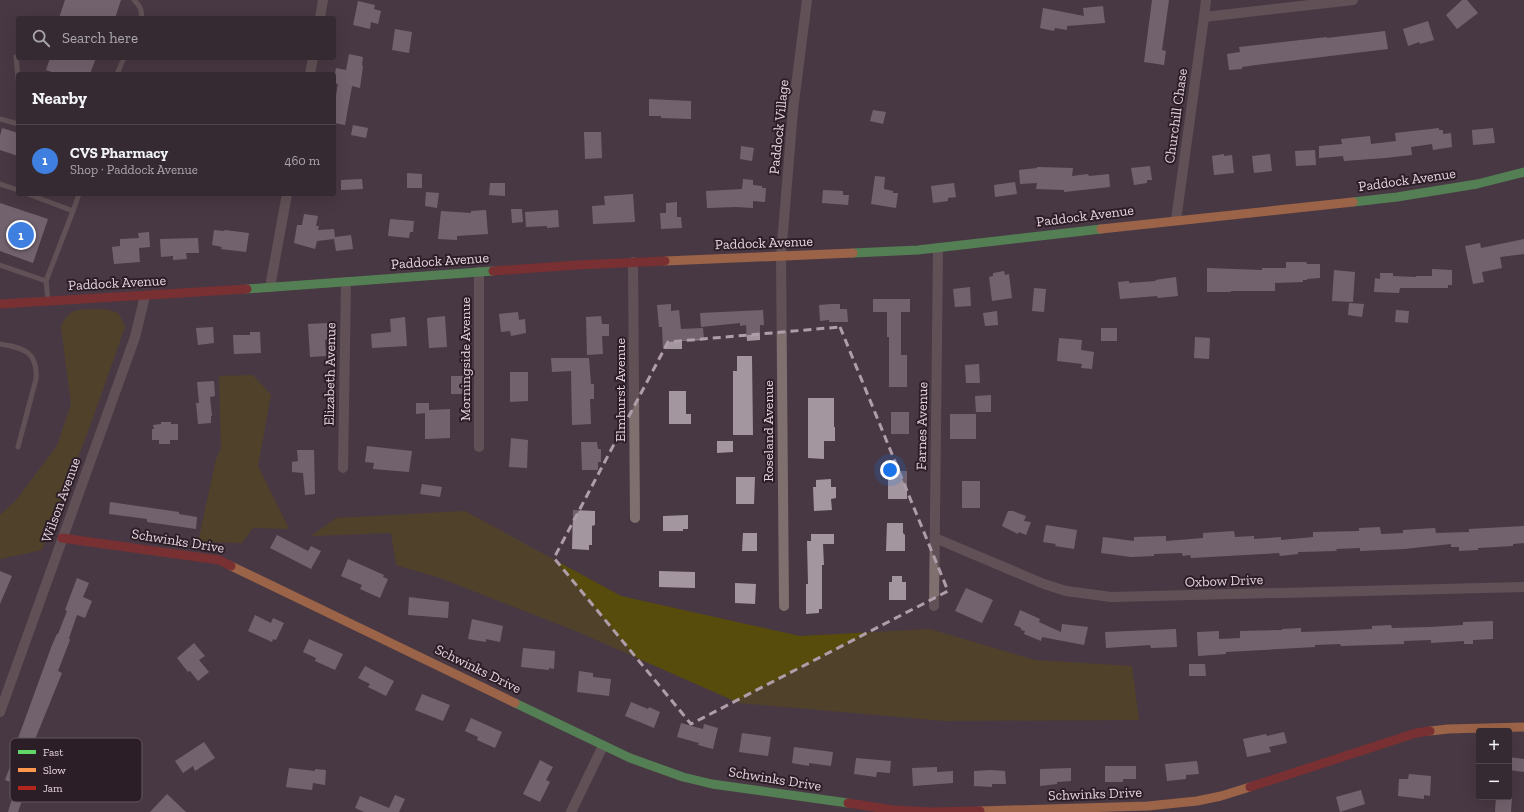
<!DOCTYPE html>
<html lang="en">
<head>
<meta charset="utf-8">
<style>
	body { margin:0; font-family:"Zilla Slab",serif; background:#41363e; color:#f1f3f6 }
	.controls { position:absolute; right:12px; bottom:12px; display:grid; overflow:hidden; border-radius:4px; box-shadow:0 4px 16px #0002 }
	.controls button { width:36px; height:36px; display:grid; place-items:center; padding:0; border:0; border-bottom:1px solid #50464d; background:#362a32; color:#f1f3f6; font:20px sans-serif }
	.you { position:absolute; left:890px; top:470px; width:14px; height:14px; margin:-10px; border:3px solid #fff; border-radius:50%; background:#1a73e8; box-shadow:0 0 0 6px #1a73e833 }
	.badge { display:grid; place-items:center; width:26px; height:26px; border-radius:50%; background:#af9da9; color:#fff; font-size:13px; font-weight:700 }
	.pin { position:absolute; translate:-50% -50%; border:2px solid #fff; box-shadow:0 1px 4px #0006 }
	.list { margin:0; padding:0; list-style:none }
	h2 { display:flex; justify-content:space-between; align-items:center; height:52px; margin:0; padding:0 16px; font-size:17px }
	h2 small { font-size:13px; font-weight:400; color:#aaa7ac }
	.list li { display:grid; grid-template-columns:26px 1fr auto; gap:12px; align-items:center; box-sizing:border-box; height:72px; padding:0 16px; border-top:1px solid #50464d }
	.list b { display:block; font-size:15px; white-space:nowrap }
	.list p { margin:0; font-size:13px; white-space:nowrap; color:#aaa7ac }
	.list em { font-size:13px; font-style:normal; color:#aaa7ac }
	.icon { flex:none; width:22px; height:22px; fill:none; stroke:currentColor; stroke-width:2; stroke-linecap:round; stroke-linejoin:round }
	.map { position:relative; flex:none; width:1524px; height:812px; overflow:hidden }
	.search { position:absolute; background:#362a32; box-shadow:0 4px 16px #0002; left:16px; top:16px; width:320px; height:44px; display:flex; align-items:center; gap:10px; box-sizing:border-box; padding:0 14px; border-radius:4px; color:#aaa7ac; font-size:15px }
	.panel { position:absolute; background:#362a32; box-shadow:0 4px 16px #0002; left:16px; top:72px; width:320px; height:124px; border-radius:4px }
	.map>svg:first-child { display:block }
	.green { fill:#584c0d }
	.building { fill:#a4969f }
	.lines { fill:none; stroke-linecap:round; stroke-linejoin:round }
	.lane { stroke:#7f6f6e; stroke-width:5 }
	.street { stroke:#7f6f6e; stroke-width:10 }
	.fast { stroke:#63d668; stroke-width:9 }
	.slow { stroke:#ff974d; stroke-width:9 }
	.jam { stroke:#b3261e; stroke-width:9 }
	.marked { fill:none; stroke:#af9da9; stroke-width:3; stroke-dasharray:8 5; stroke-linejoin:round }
	.labels { text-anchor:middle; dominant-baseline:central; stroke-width:4; stroke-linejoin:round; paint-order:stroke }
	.street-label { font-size:14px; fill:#e7d4e0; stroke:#2c1e27 }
	.key { fill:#2c1e27; stroke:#64555e; stroke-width:1 }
	.key-label { font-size:11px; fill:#e7d4e0 }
</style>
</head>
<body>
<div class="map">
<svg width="1524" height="812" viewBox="0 0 1524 812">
	<rect width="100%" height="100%" fill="#483843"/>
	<!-- green -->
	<g class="green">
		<path d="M103,309c16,3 17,4 22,18l-36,102 -47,121 -42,9v-44l16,-15 41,-54 14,-42 -10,-77c8,-22 22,-17 42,-18z"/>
		<path d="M253,375l18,20 -13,71 31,63 -36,-1 -11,15 -44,-1 18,-83 5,-11 -2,-72z"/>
		<path d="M465,511l156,85 179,40 130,-7 105,31 97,6 7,54 -194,1 -206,-18 -161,-71 -138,-54 -44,-13 -5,-32 -80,3 25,-18z"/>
	</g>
	<!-- building -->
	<g class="building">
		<path d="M65,0h56l-6,18h-56z"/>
		<path d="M1152,0h17l-7,50 4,1 -2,14 -20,-3z"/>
		<path d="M1462,0h5l11,13 -21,16 -11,-14z"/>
		<path d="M358,1l17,4 -1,4 7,2 -3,13 -7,-2 -1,7 -17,-4z"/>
		<path d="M1103,6l2,17 -38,3v4l-12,-2 -1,3 -14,-3 3,-20 41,8 -1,-8z"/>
		<path d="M1428,21l6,19 -14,4 -1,-2 -11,4 -5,-17z"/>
		<path d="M395,29l17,3 -3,21 -17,-3z"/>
		<path d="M1385,31l3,18 -132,16 -14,2v2l-13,1 -2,-16 13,-2 -1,-5 88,-10v1z"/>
		<path d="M349,54l14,3 -1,8 1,1 -3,22 -8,-2 -7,39 -11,-2v-16l4,-23 -4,-1v-3l2,-12 10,2z"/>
		<path d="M50,58h46l-6,16h-33l-11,-4z"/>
		<path d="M649,99l42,2v18l-30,-1v-2h-12z"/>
		<path d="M873,110l13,2 -3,12 -13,-3z"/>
		<path d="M353,125l15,3 -2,10 -15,-3z"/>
		<path d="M2,128l16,5v23l-18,-6v-14z"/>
		<path d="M1439,128v2h4v4l8,-1 1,14 -19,3 -1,-6 -21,3 1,8 -27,3 -41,3 -1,-5 -24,2v-12l23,-2 -1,-5 29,-3 1,8 25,-3 -1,-8z"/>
		<path d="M1493,128l2,15 -22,2 -1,-15z"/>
		<path d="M584,132h17l1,26 -17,1z"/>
		<path d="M741,146l13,2 -2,13 -12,-2z"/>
		<path d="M1315,150l1,15 -20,1 -1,-15z"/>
		<path d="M1224,154v2l8,-1 2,18 -20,2 -2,-19z"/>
		<path d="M1270,154l2,17 -18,2 -2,-17z"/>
		<path d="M1150,166l2,14h-5v3l-13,2 -3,-17z"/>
		<path d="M1037,167l36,1 -1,8 16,-2 1,2 20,-2 1,13 -46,5v-2l-28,-1 1,-6 -17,1 -1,-14 18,-2z"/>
		<path d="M407,173l15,1v14h-15z"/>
		<path d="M875,176l10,1 -1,12 9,2v2h5l-2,15 -25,-4z"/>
		<path d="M362,179l1,10 -22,1v-10z"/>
		<path d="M743,179l10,1v5l9,1v2h4l-1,14 -12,-1v7l-17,-1 -29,1 -1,-17 36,-2z"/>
		<path d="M1015,182l2,12 -22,3 -1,-12z"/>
		<path d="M490,183h15v13l-16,-1z"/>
		<path d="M954,183l2,14 -8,1v3l-15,2 -2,-17z"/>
		<path d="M823,190l20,1v4h6l-1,10 -26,-2z"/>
		<path d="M426,192l13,1 -2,15 -12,-2z"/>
		<path d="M633,194l2,28 -42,2 -1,-18 13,-1 -1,-9z"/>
		<path d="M677,202v15h4l1,11 -21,1 -1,-16h6v-10z"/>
		<path d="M0,203l48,16 -15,44 -33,-12z"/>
		<path d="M511,209h11l1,13 -11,1z"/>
		<path d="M486,210l2,24 -31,2v4l-19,-1 3,-28 30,2v-2z"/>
		<path d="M558,210l1,17 -12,1v-2l-21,1 -1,-15z"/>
		<path d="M304,214l14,2 -2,10h3l-1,4 16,-1 1,8 16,-2 2,14 -17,2 -2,-12 -17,2 -2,8 -21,-6 3,-18h5z"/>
		<path d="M390,219l24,2 -1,11h-3l-1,6 -21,-2z"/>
		<path d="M214,230l10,1 1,-1 24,3 -3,19 -25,-3 1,-2 -10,-2z"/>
		<path d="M149,232l1,15 -11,1 1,14 -26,2 -2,-17 8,-1v-7l19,-1 -1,-5z"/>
		<path d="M198,238l1,15h-13l1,6 -14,1v-4l-12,1 -1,-18z"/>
		<path d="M1524,239v15l-24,3 2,11 -20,4 2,10 -11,2 -8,-38 15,-3 1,5z"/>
		<path d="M1286,262h20l1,2h13v14l-13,1v1h-4v2l-28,1v8h-44v1h-24v-24l55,2v-2h24z"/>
		<path d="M1432,269l20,1v15h-4v3h-48l-1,5 -25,-1 1,-14 5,1v-6h13v3l23,1v-1h16z"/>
		<path d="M1334,270l21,2 -2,30 -21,-1z"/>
		<path d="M1004,271l1,4 4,-1 3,24 -20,3 -3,-24 4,-1v-3z"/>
		<path d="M1176,277l2,19 -20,2 -1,-2 -37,3 -2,-17 11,-1v2l27,-2 -1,-1z"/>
		<path d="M970,287l1,19 -16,1 -2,-18z"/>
		<path d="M1034,288l12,1 -2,23 -12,-1z"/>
		<path d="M873,299h37v13h-9v43h6v32h-18v-50h-2v-25h-14z"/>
		<path d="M1349,303l15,1 -2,13 -14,-2z"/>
		<path d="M671,304v7l8,-1 2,19 22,-1 1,12 -22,1v8h-19l-1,-22h-3l-2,-22z"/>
		<path d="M832,304h8v5h7l1,13h-19v-2l-9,1 -1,-16z"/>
		<path d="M763,310l1,15h-4v15l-13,1 -1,-16 -6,1v-3l-39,4 -1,-14z"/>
		<path d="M1396,310l13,1 -1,12 -13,-1z"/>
		<path d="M997,311l1,14 -13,1 -2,-13z"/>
		<path d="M518,312l1,8 6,-1 1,14 -15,3 -1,-5 -9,1 -2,-18z"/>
		<path d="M445,316l2,31 -18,1 -2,-30z"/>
		<path d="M601,316l1,8h7v12h-7l1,18 -16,1 -1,-38z"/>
		<path d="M405,317l2,29 -35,2 -1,-14 20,-2 -1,-13z"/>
		<path d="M327,323l1,16 -3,1 1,16 -16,1 -2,-33z"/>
		<path d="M213,327l1,16 -16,2 -2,-17z"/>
		<rect x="1101" y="328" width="16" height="13"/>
		<path d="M250,332h10l1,21 -27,1 -1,-19h17z"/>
		<path d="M1195,337l15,1 -1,21 -15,-1z"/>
		<path d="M1059,338l23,2 -1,10 13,2 -2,17 -11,-1 1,-4 -25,-3z"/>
		<path d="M737,356h15l1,79h-20v-64h4z"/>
		<path d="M551,358h38l2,26h3v15h-4l1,25 -19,1 -1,-54 -19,1z"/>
		<path d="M979,364l1,19h-14l-1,-18z"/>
		<path d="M510,372h18v29l-18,1z"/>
		<rect x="451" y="376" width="16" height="18"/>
		<path d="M214,381l1,15 -5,1 2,19h-1v7l-13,1 -2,-21h3l-2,-21z"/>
		<path d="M669,391h17v23h5v10h-22z"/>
		<path d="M991,395v17h-15l-1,-16z"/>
		<path d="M808,398h26v29h1v14h-11v18l-16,-1z"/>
		<path d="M416,403h13v7l21,-1v29l-25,1v-26l-9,1z"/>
		<rect x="891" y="412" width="18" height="22"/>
		<rect x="950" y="414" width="26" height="25"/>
		<path d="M161,422h10v2h7v16h-8v4h-11v-4h-7v-11h2l-1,-4 8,-1z"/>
		<path d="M511,438l17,2 -1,28 -18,-1z"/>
		<path d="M717,441h16v11l-16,1z"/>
		<path d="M581,442h16l1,7h3v13h-3v8h-16z"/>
		<path d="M367,446l45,5 -3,21 -36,-3 1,-6 -9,-1z"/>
		<path d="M297,450h17l1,44 -10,1 -2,-22 -11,-1v-10l6,-1z"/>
		<rect x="888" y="471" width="19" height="28"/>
		<path d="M736,477h19l-1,27h-18z"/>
		<path d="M831,479v8h5v11l-5,1 1,11 -18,1 -1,-24h3v-7z"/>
		<rect x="962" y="481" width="18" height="27"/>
		<path d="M422,484l20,3 -2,10 -20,-3z"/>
		<path d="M110,502l69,10v2l18,3 -1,12 -49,-7v-3l-38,-5z"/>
		<path d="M573,510l22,1v14l-3,1v19h-3v5l-17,-1z"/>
		<path d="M1008,511h5l13,5 -2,5 7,1 -5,13 -7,-3 -1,2 -16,-8z"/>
		<path d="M688,515v14h-5v2h-20v-15z"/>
		<path d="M887,523h16v10l2,2v16h-19z"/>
		<path d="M1046,525l31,5 -3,19 -19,-3 1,-2 -13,-2z"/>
		<path d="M1524,526v17l-11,1v2l-35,2v2l-19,1v-4h-8v-3l-47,5 -44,2v-3l-24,1 1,2 -39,1v2l-18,2 -1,-3 -88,5 -1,-3 -7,1 -1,-3 -28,1v2l-23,1 -30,-4 2,-16 31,4v-4l32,-1v5l37,-3v-5l31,-2 1,6 19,-1v3l27,-2v3l32,-3v-5l46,-1v-3l21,-1 1,7 22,-1v-3l32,-2 1,5 33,-1v-3z"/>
		<path d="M743,533h14v18h-15z"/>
		<path d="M811,534h23v10h-11l1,21h-2v44h-3v4l-13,1v-30h2l-1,-43h4z"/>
		<path d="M277,535l31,16 3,-5 10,5 -10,18 -41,-21z"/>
		<path d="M348,559l36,16 -1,2 5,2 -8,19 -20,-9 2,-4 -21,-9z"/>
		<path d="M0,571l12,5 -12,28z"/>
		<path d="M659,571l36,1v16l-36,-1z"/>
		<path d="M892,576h10v6h4v18h-17v-18h3z"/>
		<path d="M77,578l12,5 -6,14 9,4 -7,17 -8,-3 -8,23 1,2 -12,31 4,2 -39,96 17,6 -5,13 -8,-2 -9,26h-10l8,-26 -4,-1 1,-2 -8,-3 11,-29 2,-9 -1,-1 11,-30 24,-66 5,-11h1l9,-23 -2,-1z"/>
		<path d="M735,583l21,1 -1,20 -20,-1z"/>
		<path d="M966,588l27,12 -11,23 -27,-12z"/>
		<path d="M409,597l40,5 -1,16 -40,-3z"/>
		<path d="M1020,610l20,9 -1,3 22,10 1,-8 26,3 -4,18 -42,-8 -1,4 -17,-7 1,-3 -4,-1v-2l-7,-3z"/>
		<path d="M255,615l16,8 2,-5 11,5 -8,17 -3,-1 -1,3 -24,-11z"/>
		<path d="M472,619l31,7 -3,16 -14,-3v3l-18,-3z"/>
		<path d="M1493,621v18l-20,1v4h-9v-3l-33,2v-3l-27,1v3l-63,2 -1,-2 -25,1v2l-89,5v2l-28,2 -1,-24 22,-1v8l21,-1v-7l42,-1v-1l19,-1v4l31,-1 40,-2v-3l19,-1 1,3 38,-1 33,-2v-3z"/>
		<path d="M1176,629l1,18 -26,1 -1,-3 -44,3 -1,-16z"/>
		<path d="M309,639l34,15 -8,16 -20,-9 1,-3 -13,-6z"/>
		<path d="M194,643l11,13 -6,4 10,12 -11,9 -8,-10 -2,1 -11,-14z"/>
		<path d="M523,648l32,3 -1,18 -5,-1v2l-28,-3z"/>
		<path d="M1189,664h16l1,12h-17z"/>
		<path d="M365,666l29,15 -8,15 -18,-9 2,-3 -12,-6z"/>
		<path d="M579,671l14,2v4l18,2 -2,17 -32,-4z"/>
		<path d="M422,694l28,11 -7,16 -28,-11z"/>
		<path d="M631,702l17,7 1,-2 11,5 -6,16 -29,-12z"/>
		<path d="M471,718l31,14 -7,16 -18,-8 1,-3 -13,-6z"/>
		<path d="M681,723l22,6 1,-5 14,4 -5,21 -15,-4 1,-2 -22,-6z"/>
		<path d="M1284,732l3,11 -18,4 2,5 -24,5 -4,-18 23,-5 1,2z"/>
		<path d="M742,733l29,4 -3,19 -29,-4z"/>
		<path d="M204,742l11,16 -20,13 -2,-5 -10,7 -8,-12z"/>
		<path d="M794,747l39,5 -2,14 -22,-3v3l-17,-3z"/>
		<path d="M1509,757l15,2v13l-15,-2z"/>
		<path d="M856,758l35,3 -1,12 -13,-1 -1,5 -22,-3z"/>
		<path d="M540,760l13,7 -7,13 4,2 -10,20 -17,-8z"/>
		<path d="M1197,761l2,13 -13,1v4l-19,2 -2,-17z"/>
		<path d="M1105,766h31v13h-13v3h-18z"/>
		<path d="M937,767v5l16,-1v12l-40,3 -1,-18z"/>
		<path d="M289,768l26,3v-2l11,1 -1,15 -12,-2 -1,7 -26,-3z"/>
		<path d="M1071,768v13l-14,1v2l-17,2v-17z"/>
		<path d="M991,770l14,1 1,13h-14v3l-18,-1v-15z"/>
		<path d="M1409,774l22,2 -1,20 -6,-1v4l-26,-3 1,-17h9z"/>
		<path d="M1361,790l4,14 -25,8 -4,-15z"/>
		<path d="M167,794l19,18h-36z"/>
		<path d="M395,795l10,4 -6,13h-35l-9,-4 5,-12 29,12z"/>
		<path d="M1496,797h16l-1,15h-16z"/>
	</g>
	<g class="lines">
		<!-- lane -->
		<g class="lane">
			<path d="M134,0c5,5 9,10 7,18"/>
			<path d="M16,57l2,21"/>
			<path d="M117,74l7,-16"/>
			<path d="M0,119l18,5"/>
			<path d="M0,184l18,6"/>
			<path d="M28,194l45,17 -27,70 2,19"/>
			<path d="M73,211l6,-17"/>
			<path d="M0,265l46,16"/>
			<path d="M0,344c23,4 38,7 36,35l-18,68"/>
		</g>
		<!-- street -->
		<g class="street">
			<path d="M1206,0l-2,17 149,-17"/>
			<path d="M320,18l3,-18"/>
			<path d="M310,74l3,-16"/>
			<path d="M1176,220l28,-203"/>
			<path d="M633,262l2,256"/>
			<path d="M270,287l17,-93"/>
			<path d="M479,447v-175"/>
			<path d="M343,468l3,-186"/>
			<path d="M935,538l109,46 22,7 45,6 413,-10"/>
			<path d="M784,606l-3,-350 12,-146 14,-110"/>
			<path d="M934,606l4,-358"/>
			<path d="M0,712l125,-347 10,-28 10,-41"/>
			<path d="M571,812l32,-66"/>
		</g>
		<!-- fast -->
		<g class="fast">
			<path d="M1353,202l44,-5 80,-13 47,-12"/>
			<path d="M853,253l65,-3 183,-21"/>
			<path d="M247,289l246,-18"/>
			<path d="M515,703l115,55 53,19 29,7 136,19"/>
		</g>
		<!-- slow -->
		<g class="slow">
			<path d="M1101,229l252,-27"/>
			<path d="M665,261l188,-8"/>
			<path d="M231,566l284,137"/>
			<path d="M1430,731l18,-2 76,-2"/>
			<path d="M980,811l168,-5 49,-5 24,-5 29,-9"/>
		</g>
		<!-- jam -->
		<g class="jam">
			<path d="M493,271l84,-6 88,-4"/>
			<path d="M0,304l247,-15"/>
			<path d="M62,538l157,22 12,6"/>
			<path d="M1250,787l166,-54 14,-2"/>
			<path d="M848,803l45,7 37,2 50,-1"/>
		</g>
	</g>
	<!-- marked area -->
	<path d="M0 0H1524V812H0ZM840,327l108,264 -257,133 -137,-166 114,-216z" fill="#483843" fill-opacity=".55" fill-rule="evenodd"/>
	<path class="marked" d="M840,327l108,264 -257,133 -137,-166 114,-216z"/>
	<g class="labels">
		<!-- street labels -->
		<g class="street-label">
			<text transform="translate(1176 116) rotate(-82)">Churchill Chase</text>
			<text transform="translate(779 127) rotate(-84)">Paddock Village</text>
			<text transform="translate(1407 180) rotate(-8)">Paddock Avenue</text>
			<text transform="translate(1085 216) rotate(-7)">Paddock Avenue</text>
			<text transform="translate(764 243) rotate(-2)">Paddock Avenue</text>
			<text transform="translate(440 261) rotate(-4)">Paddock Avenue</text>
			<text transform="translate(117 283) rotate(-3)">Paddock Avenue</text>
			<text transform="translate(465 359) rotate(-90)">Morningside Avenue</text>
			<text transform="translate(330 374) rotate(-89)">Elizabeth Avenue</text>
			<text transform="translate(620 390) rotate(-90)">Elmhurst Avenue</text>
			<text transform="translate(922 426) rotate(-89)">Farnes Avenue</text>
			<text transform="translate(768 431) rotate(-90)">Roseland Avenue</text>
			<text transform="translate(61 500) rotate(-70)">Wilson Avenue</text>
			<text transform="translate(178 541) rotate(9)">Schwinks Drive</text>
			<text transform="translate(1224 581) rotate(-2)">Oxbow Drive</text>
			<text transform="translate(478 669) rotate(26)">Schwinks Drive</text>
			<text transform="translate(775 779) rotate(9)">Schwinks Drive</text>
			<text transform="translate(1095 794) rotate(-2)">Schwinks Drive</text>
		</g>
	</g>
	<!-- legend -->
	<rect x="10" y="738" width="132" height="64" rx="6" class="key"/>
	<rect x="18" y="750" width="18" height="4" fill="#63d668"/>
	<rect x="18" y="768" width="18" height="4" fill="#ff974d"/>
	<rect x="18" y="786" width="18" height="4" fill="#b3261e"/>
	<g class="key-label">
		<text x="43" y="756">Fast</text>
		<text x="43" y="774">Slow</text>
		<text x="43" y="792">Jam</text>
	</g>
</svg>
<div class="controls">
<button>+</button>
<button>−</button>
</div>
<div class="you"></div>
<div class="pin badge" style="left:21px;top:235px;background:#3f7fe0">1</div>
<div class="search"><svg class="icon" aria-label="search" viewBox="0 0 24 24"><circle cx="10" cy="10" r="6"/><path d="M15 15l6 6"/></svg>Search here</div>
<section class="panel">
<h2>Nearby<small></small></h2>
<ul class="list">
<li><span class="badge" style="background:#3f7fe0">1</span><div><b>CVS Pharmacy</b><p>Shop · Paddock Avenue</p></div><em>460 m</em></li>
</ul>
</section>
</div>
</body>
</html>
